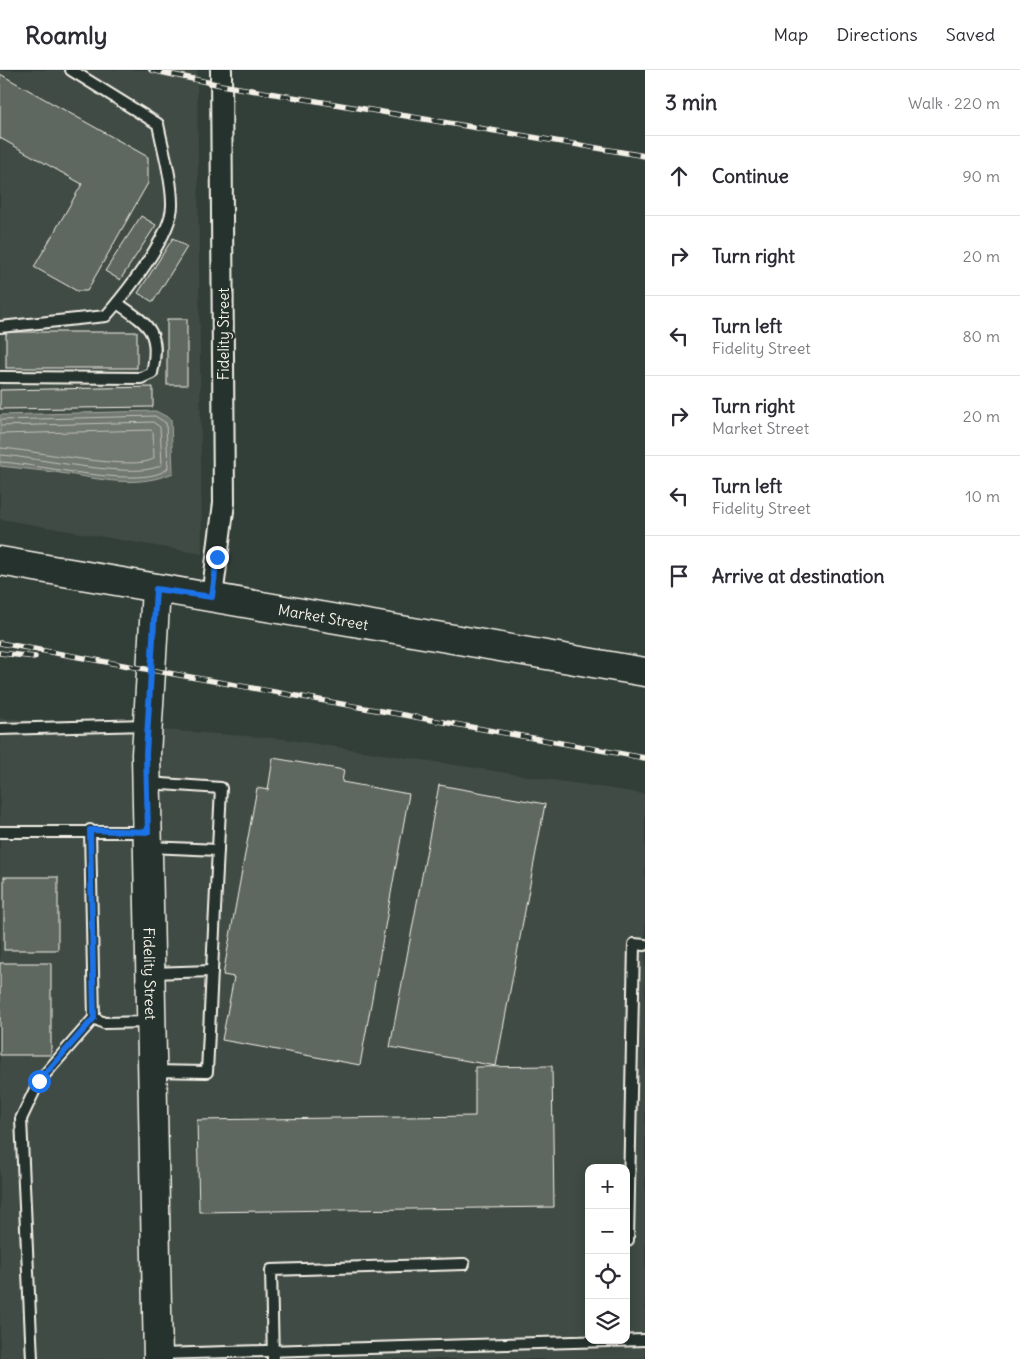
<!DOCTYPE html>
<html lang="en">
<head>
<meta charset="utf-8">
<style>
	body { margin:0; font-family:Delius,sans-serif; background:#f2f2f3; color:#2b2b33 }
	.controls { position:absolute; right:15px; bottom:15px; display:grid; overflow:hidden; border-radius:10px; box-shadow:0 2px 12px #0003 }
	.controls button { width:45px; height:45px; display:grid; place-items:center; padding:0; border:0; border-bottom:1px solid #e1e1e2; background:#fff; color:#2b2b33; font:25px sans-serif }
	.stop { position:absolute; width:15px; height:15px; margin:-11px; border:4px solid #1a73e8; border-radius:50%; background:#fff }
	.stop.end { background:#1a73e8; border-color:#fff; box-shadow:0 1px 5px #0008 }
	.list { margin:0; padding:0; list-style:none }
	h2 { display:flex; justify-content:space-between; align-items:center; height:65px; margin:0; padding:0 20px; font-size:21px }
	h2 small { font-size:16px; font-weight:400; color:#7c7c81 }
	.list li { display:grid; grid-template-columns:32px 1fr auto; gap:15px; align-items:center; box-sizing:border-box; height:80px; padding:0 20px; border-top:1px solid #e1e1e2 }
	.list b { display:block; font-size:19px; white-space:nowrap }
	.list p { margin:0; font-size:16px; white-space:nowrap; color:#7c7c81 }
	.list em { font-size:16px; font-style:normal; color:#7c7c81 }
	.icon { flex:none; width:28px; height:28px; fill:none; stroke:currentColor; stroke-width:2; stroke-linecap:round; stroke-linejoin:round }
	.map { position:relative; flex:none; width:645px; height:1289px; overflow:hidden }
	header { display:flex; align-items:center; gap:30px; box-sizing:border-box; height:70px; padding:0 25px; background:#fff; border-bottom:1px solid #e1e1e2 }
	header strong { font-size:24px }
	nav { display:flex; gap:28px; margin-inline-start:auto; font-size:18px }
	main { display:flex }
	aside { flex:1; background:#fff }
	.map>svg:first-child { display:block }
	.built { fill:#404b44; fill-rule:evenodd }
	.water { fill:#727972; stroke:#a6a9a1 }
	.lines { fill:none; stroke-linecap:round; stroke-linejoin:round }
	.shore { stroke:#c0c1b9; stroke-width:1 }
	.building { fill:#5f6861; stroke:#f4f1e8 }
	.service-casing { stroke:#f4f1e8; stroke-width:14 }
	.minor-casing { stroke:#f4f1e8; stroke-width:24 }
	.secondary-casing { stroke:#f4f1e8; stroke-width:31 }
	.service { stroke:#26332d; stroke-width:10 }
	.minor { stroke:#26332d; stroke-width:20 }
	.secondary { stroke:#26332d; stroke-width:28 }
	.rail-casing { stroke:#f4f1e8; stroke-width:5.5 }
	.rail { stroke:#26332d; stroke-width:4; stroke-dasharray:11; stroke-linecap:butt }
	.route { stroke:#1a73e8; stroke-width:6 }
	.labels { text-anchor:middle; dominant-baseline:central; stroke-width:4.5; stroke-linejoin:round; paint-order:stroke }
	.street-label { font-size:15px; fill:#f4f1e8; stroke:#26332d }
</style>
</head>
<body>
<header>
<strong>Roamly</strong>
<nav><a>Map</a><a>Directions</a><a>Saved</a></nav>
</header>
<main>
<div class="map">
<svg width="645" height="1289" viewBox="0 0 645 1289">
	<rect width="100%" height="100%" fill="#323e38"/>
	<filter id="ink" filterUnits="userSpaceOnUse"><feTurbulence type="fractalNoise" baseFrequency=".02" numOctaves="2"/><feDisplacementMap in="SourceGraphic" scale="10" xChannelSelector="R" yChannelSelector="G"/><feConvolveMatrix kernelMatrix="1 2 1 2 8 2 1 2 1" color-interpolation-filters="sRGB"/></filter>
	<g filter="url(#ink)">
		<!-- built -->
		<g class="built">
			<path d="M0,0h197l5,484 -202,-35z"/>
			<path d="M0,648l284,21 361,55v565h-645zM589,1098h37v172h-37z"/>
		</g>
		<!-- water -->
		<path class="water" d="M156,341l15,8 2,54c-33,14 -65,8 -99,2 -25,-4 -49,-6 -74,-9v-51z"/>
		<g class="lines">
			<!-- shore -->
			<g class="shore">
				<path d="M0,350l155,-4 11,7 2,45c-22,23 -134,-5 -168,-6"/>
				<path d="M0,356l153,-4 7,5 2,37c-20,18 -131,-8 -162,-9"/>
				<path d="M0,364l151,-4 2,2 1,26c-15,15 -127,-9 -154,-10"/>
			</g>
		</g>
		<!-- building -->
		<g class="building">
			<path d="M0,4l148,83v26l-61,108h-10l-43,-24 48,-83 -82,-46z"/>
			<path d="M141,146l15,9 -36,55 -15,-9z"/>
			<path d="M173,168l14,9 -34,55 -15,-9z"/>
			<rect x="167" y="249" width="20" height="66"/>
			<rect x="6" y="262" width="131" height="36"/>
			<path d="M153,317v20l-153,2v-19z"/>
			<path d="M273,688l71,12 -2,12 67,12 -49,271 -138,-25 12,-63 -11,-2 34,-187 11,2z"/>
			<path d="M439,715l106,19 -49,262 -106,-19z"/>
			<rect x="4" y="807" width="54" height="73"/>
			<rect x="0" y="893" width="51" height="92"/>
			<path d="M552,996l2,141 -355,5 -2,-92 278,-4v-49z"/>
		</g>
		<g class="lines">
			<defs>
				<g id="service">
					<path d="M0,257l106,-11c20,-23 67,-82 66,-112 0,-26 -9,-54 -14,-80l-87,-54"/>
					<path d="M0,307l141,1 11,-5c9,-42 -3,-48 -35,-70"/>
					<path d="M0,659l146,-4"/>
					<path d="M147,713l74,5 -14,284 -55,-1"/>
					<path d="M90,760l4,188 10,5 46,-1"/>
					<path d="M0,762h147"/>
					<path d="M149,777l69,3"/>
					<path d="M151,903l61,-2"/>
					<path d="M628,1170l6,-296 11,1"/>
					<path d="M159,1284l486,-14"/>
					<path d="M32,1289l-11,-240 18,-38 55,-63"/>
					<path d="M273,1289l-2,-89 193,-6"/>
				</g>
				<path id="minor" d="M212,527l12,-94 -3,-433"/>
				<g id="secondary">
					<path id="s1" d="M0,491l645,111"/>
					<path id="s2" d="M156,519l-10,165 12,605"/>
				</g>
			</defs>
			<!-- service casing -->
			<use href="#service" class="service-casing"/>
			<!-- minor casing -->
			<use href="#minor" class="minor-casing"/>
			<!-- secondary casing -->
			<use href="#secondary" class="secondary-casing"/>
			<!-- service -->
			<use href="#service" class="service"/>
			<!-- minor -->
			<use href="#minor" class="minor"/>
			<!-- secondary -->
			<use href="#secondary" class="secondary"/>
			<defs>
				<g id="rail">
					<path d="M151,0l70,15 424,71"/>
					<path d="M0,573l645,115"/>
					<path d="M0,583l35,4"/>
				</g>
			</defs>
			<!-- rail casing -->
			<use href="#rail" class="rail-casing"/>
			<!-- rail -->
			<use href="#rail" class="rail"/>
		</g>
	</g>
	<g class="lines" filter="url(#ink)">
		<!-- route -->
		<path class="route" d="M39,1011l55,-63 -4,-188 58,2 -2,-78 10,-165 56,8 5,-40"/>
	</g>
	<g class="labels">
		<!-- street labels -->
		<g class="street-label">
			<text transform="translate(223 264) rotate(-90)">Fidelity Street</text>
			<text stroke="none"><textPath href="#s1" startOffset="328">Market Street</textPath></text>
			<text stroke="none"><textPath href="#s2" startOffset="385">Fidelity Street</textPath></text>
		</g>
	</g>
</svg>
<div class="controls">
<button>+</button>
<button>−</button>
<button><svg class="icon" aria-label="locate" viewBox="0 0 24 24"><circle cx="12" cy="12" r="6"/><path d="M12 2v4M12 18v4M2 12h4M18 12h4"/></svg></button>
<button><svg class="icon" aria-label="layers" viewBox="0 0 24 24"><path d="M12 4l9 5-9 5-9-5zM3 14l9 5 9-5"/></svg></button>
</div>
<div class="stop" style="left:39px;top:1011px"></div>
<div class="stop end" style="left:217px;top:487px"></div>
</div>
<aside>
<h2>3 min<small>Walk · 220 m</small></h2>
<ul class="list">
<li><svg class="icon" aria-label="ahead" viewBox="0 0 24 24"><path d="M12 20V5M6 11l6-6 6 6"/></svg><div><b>Continue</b></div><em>90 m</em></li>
<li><svg class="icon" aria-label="right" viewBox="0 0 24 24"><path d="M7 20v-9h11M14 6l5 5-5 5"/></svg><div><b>Turn right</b></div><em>20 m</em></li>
<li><svg class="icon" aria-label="left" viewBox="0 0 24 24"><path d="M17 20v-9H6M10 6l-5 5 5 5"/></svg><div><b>Turn left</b><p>Fidelity Street</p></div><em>80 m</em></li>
<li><svg class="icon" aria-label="right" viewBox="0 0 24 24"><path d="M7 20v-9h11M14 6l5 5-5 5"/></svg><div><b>Turn right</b><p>Market Street</p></div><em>20 m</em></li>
<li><svg class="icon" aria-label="left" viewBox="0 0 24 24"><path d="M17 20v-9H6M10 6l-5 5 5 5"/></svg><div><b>Turn left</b><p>Fidelity Street</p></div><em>10 m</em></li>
<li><svg class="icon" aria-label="arrive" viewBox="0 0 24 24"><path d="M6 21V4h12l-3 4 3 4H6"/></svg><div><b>Arrive at destination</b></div></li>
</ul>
</aside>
</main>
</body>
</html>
